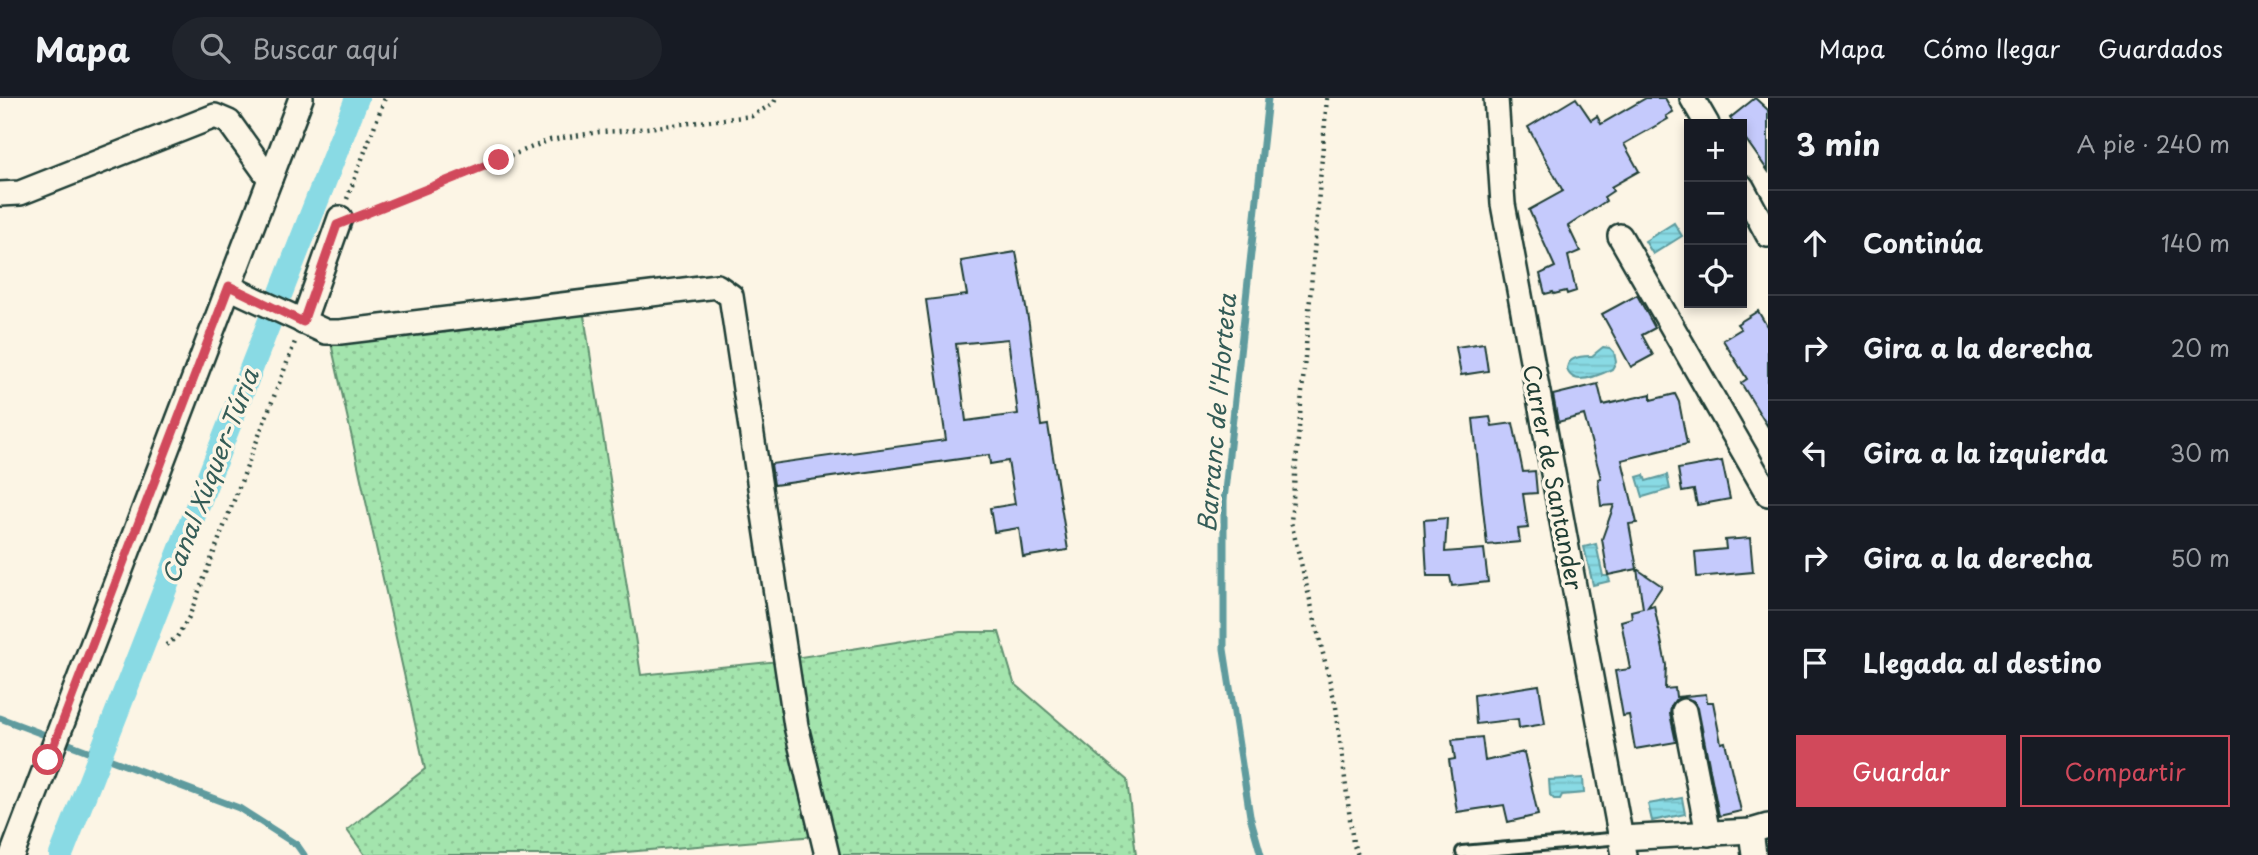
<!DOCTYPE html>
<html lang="es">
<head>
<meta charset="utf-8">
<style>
	body { margin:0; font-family:"Playpen Sans",sans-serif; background:#20242c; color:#f1f3f6 }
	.controls { position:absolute; right:21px; top:21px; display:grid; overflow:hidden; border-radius:0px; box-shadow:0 4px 10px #0003 }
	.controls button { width:63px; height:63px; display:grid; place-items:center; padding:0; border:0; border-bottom:2px solid #363941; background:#171b24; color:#f1f3f6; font:35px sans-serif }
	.stop { position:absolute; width:21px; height:21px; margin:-16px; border:5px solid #d1495b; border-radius:50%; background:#fff }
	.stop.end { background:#d1495b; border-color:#fff; box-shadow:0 2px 7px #0008 }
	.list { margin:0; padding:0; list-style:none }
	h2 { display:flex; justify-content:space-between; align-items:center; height:91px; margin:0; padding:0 28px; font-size:30px }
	h2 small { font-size:23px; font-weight:400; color:#9ea1a6 }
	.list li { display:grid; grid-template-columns:46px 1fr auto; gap:21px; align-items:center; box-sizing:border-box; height:105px; padding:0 28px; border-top:2px solid #363941 }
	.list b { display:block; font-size:26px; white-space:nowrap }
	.list em { font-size:23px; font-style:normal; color:#9ea1a6 }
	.actions { display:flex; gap:14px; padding:21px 28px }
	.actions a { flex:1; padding:16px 0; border:2px solid #d1495b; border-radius:0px; text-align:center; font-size:24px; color:#d1495b }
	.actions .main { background:#d1495b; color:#fff }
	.icon { flex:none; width:38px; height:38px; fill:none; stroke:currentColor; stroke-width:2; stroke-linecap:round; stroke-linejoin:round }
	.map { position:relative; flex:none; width:1768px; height:757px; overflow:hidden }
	header { display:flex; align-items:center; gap:42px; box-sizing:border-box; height:98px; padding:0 35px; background:#171b24; border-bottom:2px solid #363941 }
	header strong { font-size:33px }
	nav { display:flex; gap:38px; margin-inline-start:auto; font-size:24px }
	.search { width:490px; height:63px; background:#20242c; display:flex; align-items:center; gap:18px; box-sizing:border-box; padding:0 24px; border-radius:38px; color:#9ea1a6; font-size:26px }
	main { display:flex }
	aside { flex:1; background:#171b24 }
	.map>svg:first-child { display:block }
	.grass { fill:url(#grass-dots); stroke:#619070; stroke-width:2 }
	.water { fill:url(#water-rules); stroke:#5f9b9e; stroke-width:2 }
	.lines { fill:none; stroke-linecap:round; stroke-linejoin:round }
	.stream { stroke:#5f9b9e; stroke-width:7 }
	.canal { stroke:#89dae4; stroke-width:24 }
	.building { fill:#c5cafc; stroke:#1f3d34; stroke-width:2; fill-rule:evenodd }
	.lane-casing { stroke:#1f3d34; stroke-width:16 }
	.street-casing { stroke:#1f3d34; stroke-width:28 }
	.path { stroke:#1f3d34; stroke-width:4.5; stroke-dasharray:2 5; stroke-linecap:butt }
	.lane { stroke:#fcf5e5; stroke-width:10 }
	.street { stroke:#fcf5e5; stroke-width:23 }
	.route { stroke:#d1495b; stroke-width:9 }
	.labels { text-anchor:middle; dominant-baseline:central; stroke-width:7; stroke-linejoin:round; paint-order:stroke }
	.street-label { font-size:23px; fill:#1f3d34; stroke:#fcf5e5 }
	.water-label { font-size:24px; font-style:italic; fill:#345c57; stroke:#fcf5e5 }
</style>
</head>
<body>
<header>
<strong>Mapa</strong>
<div class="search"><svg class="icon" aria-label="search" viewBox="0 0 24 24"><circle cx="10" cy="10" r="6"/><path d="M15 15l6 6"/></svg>Buscar aquí</div>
<nav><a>Mapa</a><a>Cómo llegar</a><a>Guardados</a></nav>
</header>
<main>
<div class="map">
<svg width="1768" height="757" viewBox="0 0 1768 757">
	<defs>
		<pattern id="grass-dots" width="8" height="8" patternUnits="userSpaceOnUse" patternTransform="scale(1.75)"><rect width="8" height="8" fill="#a3e4ad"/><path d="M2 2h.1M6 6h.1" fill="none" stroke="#8cc495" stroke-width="1.8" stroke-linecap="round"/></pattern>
		<pattern id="water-rules" width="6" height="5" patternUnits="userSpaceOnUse" patternTransform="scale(1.75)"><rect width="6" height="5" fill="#89dae4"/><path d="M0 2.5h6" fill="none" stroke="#76bcc4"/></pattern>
	</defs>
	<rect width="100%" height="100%" fill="#fcf5e5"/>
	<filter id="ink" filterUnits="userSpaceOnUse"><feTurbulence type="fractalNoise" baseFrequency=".0143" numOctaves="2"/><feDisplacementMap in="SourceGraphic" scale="14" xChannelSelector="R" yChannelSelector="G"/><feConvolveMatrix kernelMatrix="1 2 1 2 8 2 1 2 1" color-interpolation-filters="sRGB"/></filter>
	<g filter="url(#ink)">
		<!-- grass -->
		<g class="grass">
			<path d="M583,211l58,366 139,-14 35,175 -225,19h-225l-18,-25 78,-61 -94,-426z"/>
			<path d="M960,534h39l15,51 113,97 9,75h-302l-31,-130 -9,-67z"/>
		</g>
		<!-- water -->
		<g class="water">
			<path d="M1674,125l8,13 -29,18 -8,-13z"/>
			<path d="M1603,249l7,1 4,4 2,10 -4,7c-8,4 -23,10 -32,10 -15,0 -23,-24 12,-23z"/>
			<path d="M1644,377l2,6 21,-6 3,14 -27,8 -6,-20z"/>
			<path d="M1596,446l7,32h5l2,5 -17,4 -9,-38z"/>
			<path d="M1583,680l1,15 -22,2 -2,4h-6l-4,-4 -1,-15z"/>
			<path d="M1682,700l3,16 -33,7 -4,-17z"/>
		</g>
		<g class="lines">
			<!-- stream -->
			<g class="stream">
				<path d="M0,620l239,90 58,37 7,10"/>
				<path d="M1261,757l-11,-39 -26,-167v-149l44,-402"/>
			</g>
			<!-- canal -->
			<path class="canal" d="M61,757l296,-757"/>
		</g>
		<!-- building -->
		<g class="building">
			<path d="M1576,0l15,22 6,-4 4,8 45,-26h19l8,14 -7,4 2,3 -44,25 15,27 -28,16 2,4 -9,6 2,4 -38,25 12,25 -12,5 8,35 -9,3 -1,-3 -12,3 -1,-2 -8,2 -5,-20 15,-7 -26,-57 34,-19 -35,-64z"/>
			<path d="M1755,0l13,12v61l-26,-37v-10h-8l-4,-6z"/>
			<path d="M1016,154l13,72 12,102 7,-1 20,125 -45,7 -4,-29 -25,4 -4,-24 25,-4 -7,-43 -18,3 -1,-9 -215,30 -3,-21 175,-24 -20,-140 41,-5 -6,-34zM1008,241l10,75 -52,7 -10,-77z"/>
			<path d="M1637,197l18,33 -13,7 11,20 -22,12 -29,-53z"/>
			<path d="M1758,213l10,17v99l-27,-44 6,-4 -24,-39 18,-11 -4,-5z"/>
			<path d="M1484,245l4,28 -27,4 -5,-28z"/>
			<path d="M1598,286l5,21 48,-11v6l24,-6 4,8 8,42 -65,16 15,63 -8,1 8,45 25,17 -14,21 6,-2 12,60 -1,24 10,-1 1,9 30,-3 1,8h6l8,41 4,-1 16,69 -22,5 -21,-108 -4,-7 -12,-4 -7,3 -4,6 -1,8 6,28 -41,7 -6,-34 -6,1 -8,-45 15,-2 -9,-48 11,-3 -1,-7 12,-3 -6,-39 -29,6 -6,-36 12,-34 -13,1 -3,-27 3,-1 -17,-63 -26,7 -5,-27z"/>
			<path d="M1490,319l2,9 21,-3 10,49 12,-1 2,22 -14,1 5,34 -10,1 2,13 -33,3 -14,-126z"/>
			<path d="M1722,363l8,38 -33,6 -3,-15 -12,2 -4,-23z"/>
			<path d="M1447,420l-2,34 39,-3 4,33 -36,4 -2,-10h-23l-3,-56z"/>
			<path d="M1750,440l3,34 -56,5 -2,-25 31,-3 -1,-9z"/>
			<path d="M1539,587l6,39 -26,4 -1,-9 -42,5 -2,-29z"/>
			<path d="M1482,639l3,24 39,-9 14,63 -30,7 -4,-17 -47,7 -8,-52 6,-1 -3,-19z"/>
		</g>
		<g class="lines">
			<defs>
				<path id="lane" d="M1462,754l159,-14"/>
				<g id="street">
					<path d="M1496,0l7,106 121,651"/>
					<path d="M1692,0l15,26"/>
					<path d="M1742,89l26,48"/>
					<path d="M0,96l20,-1 195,-77 14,6 41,57"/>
					<path d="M1620,138l148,258"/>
					<path d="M229,189l97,45h14l377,-46 14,10 65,430 31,129"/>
					<path d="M303,224l37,-104"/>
					<path d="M1684,613l24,123"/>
					<path d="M1751,733l3,24"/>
					<path d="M1621,740l130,-7 17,-5"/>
					<path d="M12,757l289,-757"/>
				</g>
			</defs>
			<!-- lane casing -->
			<use href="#lane" class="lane-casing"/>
			<!-- street casing -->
			<use href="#street" class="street-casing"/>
			<!-- path -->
			<g class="path">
				<path d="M1327,0l-36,424 45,185 17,136 5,12"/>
				<path d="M347,101l38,-101"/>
				<path d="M361,118l189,-76 49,-8 22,-1 131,-15 22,-13 2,-5"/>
				<path d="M166,547l11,-8 12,-20 106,-275"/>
			</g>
			<!-- lane -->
			<use href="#lane" class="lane"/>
			<!-- street -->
			<use href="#street" class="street"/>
		</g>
	</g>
	<g class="lines" filter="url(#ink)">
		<!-- route -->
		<path class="route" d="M48,662l181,-474 74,36 34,-97 162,-65"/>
	</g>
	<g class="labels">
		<!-- street labels -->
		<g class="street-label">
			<text transform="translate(1554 379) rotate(79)">Carrer de Santander</text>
		</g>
		<!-- water labels -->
		<g class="water-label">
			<text transform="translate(1216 315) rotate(-85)">Barranc de l'Horteta</text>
			<text transform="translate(209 378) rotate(-69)">Canal Xúquer-Túria</text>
		</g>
	</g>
</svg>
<div class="controls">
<button>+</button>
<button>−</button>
<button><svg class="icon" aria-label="locate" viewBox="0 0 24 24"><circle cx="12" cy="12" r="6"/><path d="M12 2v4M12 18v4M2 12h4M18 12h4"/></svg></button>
</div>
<div class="stop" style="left:48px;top:662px"></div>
<div class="stop end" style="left:499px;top:62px"></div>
</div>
<aside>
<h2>3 min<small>A pie · 240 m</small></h2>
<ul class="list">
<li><svg class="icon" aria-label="ahead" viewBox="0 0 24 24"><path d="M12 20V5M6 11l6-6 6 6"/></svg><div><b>Continúa</b></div><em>140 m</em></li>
<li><svg class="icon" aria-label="right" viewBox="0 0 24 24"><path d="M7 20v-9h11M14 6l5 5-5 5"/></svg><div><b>Gira a la derecha</b></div><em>20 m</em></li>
<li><svg class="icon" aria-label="left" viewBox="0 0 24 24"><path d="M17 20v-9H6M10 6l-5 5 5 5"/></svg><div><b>Gira a la izquierda</b></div><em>30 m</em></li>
<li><svg class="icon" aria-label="right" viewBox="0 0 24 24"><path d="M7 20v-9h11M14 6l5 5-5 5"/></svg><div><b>Gira a la derecha</b></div><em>50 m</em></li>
<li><svg class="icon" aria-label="arrive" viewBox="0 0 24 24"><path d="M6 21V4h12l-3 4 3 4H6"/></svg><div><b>Llegada al destino</b></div></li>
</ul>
<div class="actions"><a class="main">Guardar</a><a>Compartir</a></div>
</aside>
</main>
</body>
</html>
